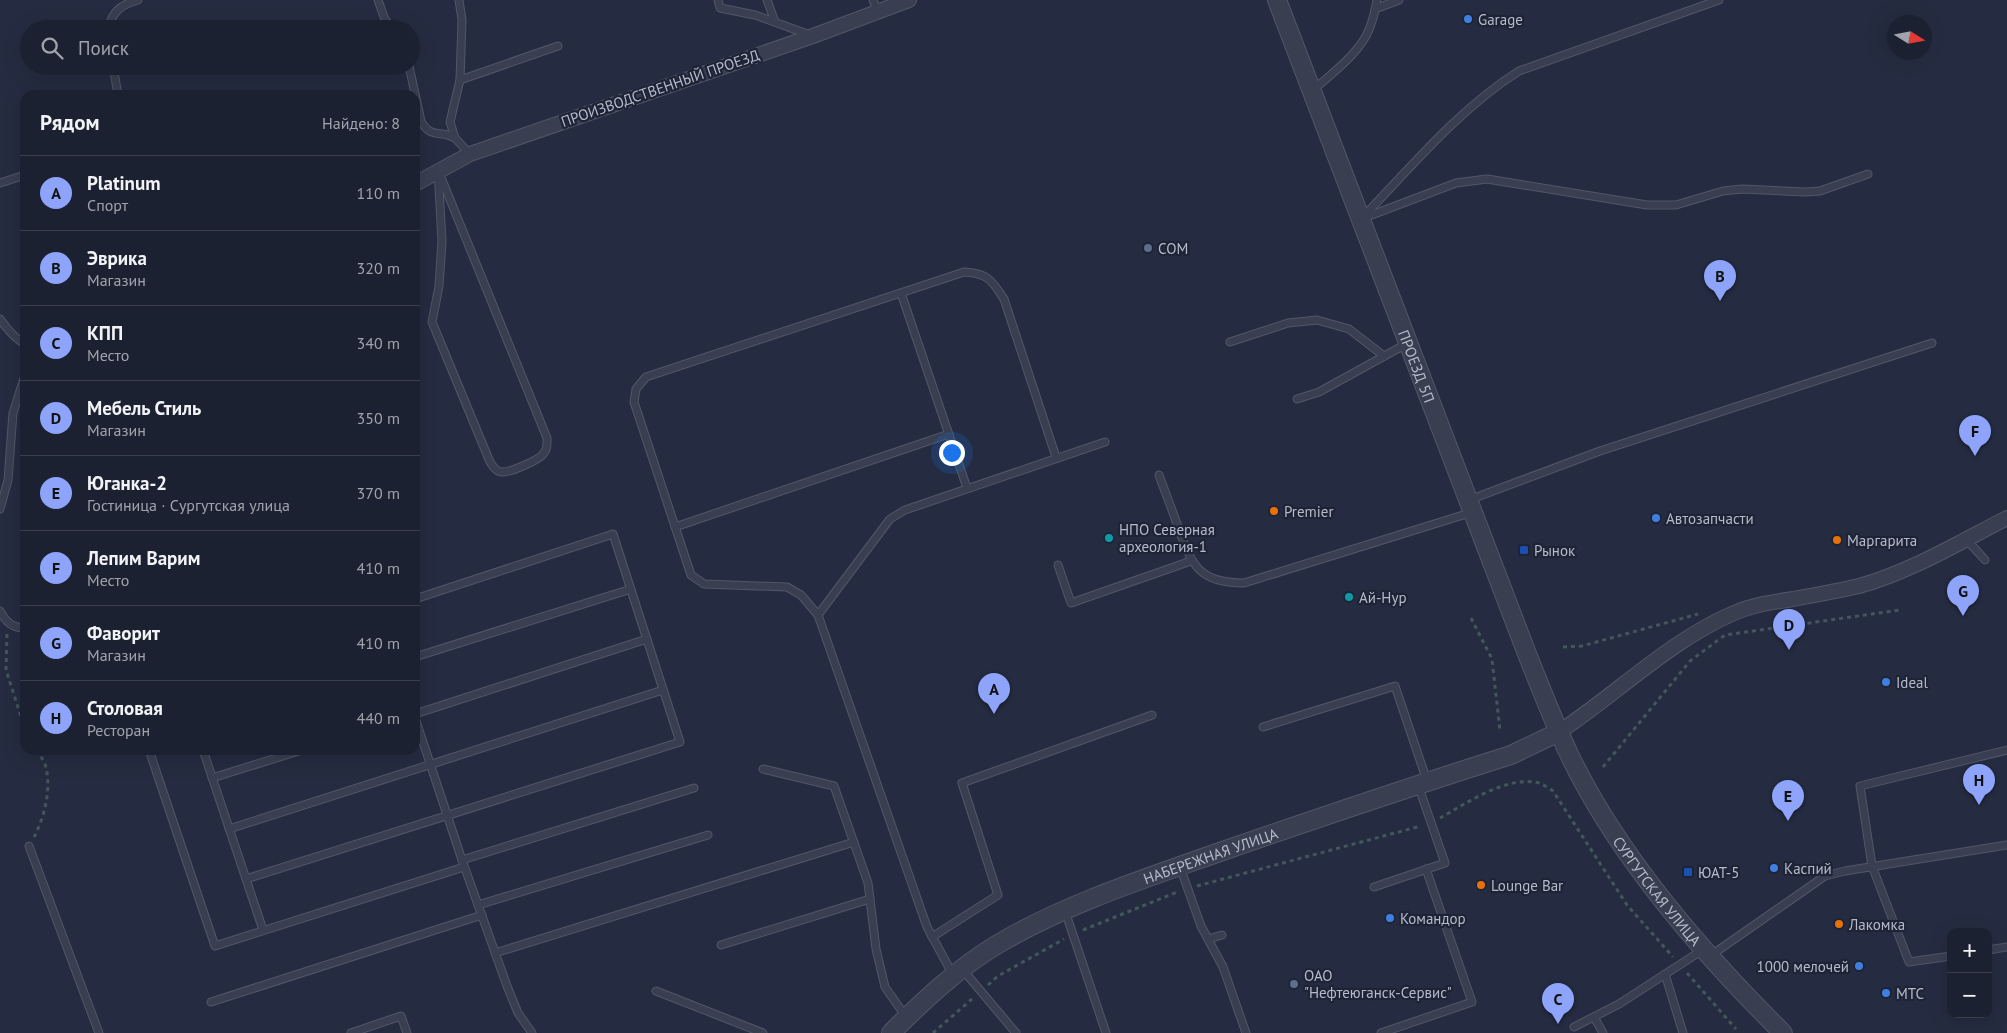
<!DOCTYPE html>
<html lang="ru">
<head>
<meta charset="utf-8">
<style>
	body { margin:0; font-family:"PT Sans",sans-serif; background:#292e3d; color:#f1f3f6 }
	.controls { position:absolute; right:15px; bottom:15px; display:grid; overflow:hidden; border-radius:10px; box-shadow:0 5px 20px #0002 }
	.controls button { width:45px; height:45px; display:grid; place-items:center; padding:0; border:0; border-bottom:1px solid #3a3e4d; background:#1c2131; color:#f1f3f6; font:25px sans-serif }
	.compass { position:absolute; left:1887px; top:15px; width:45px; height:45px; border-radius:50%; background:#1c2131; box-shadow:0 5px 20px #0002; rotate:101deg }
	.you { position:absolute; left:951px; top:452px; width:18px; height:18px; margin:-12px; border:4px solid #fff; border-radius:50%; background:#1a73e8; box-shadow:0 0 0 8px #1a73e833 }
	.badge { display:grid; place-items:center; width:32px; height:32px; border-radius:50%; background:#8da4fa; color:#111; font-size:16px; font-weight:700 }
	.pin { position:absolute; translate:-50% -41px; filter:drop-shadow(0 1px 2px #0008) }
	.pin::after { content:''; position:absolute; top:26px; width:18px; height:15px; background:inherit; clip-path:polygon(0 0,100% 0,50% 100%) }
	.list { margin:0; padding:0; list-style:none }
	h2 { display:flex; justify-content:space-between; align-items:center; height:65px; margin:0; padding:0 20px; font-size:21px }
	h2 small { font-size:16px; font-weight:400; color:#a0a3ab }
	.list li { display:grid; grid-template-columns:32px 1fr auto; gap:15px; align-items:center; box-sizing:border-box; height:75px; padding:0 20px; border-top:1px solid #3a3e4d }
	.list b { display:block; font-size:19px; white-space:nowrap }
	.list p { margin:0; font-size:16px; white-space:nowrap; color:#a0a3ab }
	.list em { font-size:16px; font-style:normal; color:#a0a3ab }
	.icon { flex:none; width:28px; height:28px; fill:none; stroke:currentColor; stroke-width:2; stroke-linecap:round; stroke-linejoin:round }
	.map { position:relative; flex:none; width:2007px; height:1033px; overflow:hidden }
	.search { position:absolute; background:#1c2131; box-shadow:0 5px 20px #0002; left:20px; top:20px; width:400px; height:55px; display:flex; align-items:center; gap:12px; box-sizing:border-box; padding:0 18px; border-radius:28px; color:#a0a3ab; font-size:19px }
	.panel { position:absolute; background:#1c2131; box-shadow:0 5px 20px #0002; left:20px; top:90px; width:400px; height:665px; border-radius:15px }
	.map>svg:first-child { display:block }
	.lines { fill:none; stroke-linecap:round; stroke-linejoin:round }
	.service-casing { stroke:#515768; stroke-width:9 }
	.minor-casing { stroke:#515768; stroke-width:16 }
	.tertiary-casing { stroke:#515768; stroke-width:20 }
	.path { stroke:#42565c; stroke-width:3; stroke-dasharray:4 4; stroke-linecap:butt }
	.service { stroke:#393f51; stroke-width:7 }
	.minor { stroke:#393f51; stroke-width:14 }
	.tertiary { stroke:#393f51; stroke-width:18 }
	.shop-dot { fill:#3f7fe0; stroke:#1e2436; stroke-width:2 }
	.service-dot { fill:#5c6f8a; stroke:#1e2436; stroke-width:2 }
	.food-dot { fill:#e8710a; stroke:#1e2436; stroke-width:2 }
	.culture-dot { fill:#0f9aa8; stroke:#1e2436; stroke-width:2 }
	.transit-dot { fill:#1a4fb4; stroke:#1e2436; stroke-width:2 }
	.labels { text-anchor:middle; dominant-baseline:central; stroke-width:4.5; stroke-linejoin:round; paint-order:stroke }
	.poi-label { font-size:15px; fill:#b6bbcb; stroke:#1e2436; text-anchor:start }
	.street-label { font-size:15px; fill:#b6bbcb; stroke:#1e2436 }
</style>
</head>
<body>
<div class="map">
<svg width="2007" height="1033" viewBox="0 0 2007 1033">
	<rect width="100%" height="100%" fill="#252c41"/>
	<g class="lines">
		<defs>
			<g id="service">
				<path d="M378,0l6,17 7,12"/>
				<path d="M459,0l3,20 -2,60 -10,42 5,16 15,16"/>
				<path d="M718,0l2,8 35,7 55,20"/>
				<path d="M767,0l8,22"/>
				<path d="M873,0l5,12"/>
				<path d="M1375,9l24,-9"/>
				<path d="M109,29c2,-18 14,-25 29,-29"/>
				<path d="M113,66l5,29"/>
				<path d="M409,66l12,55c9,18 20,9 34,17"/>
				<path d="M460,80l98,-34"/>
				<path d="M1312,91c18,-16 44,-35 55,-57 5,-10 8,-22 10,-34"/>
				<path d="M438,170l109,268c0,5 1,10 -3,15 -4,7 -35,20 -43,19 -6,-1 -8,-6 -11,-10l-58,-140 7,-36 3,-45z"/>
				<path d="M0,183l25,-8"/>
				<path d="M1363,217c49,-51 96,-108 156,-146l200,-71"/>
				<path d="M1361,219l95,-36 31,-4 160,26h29l47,-14 19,-2 63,3 15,-1 48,-17"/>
				<path d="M901,293l66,195"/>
				<path d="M0,319c7,10 14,19 25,25"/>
				<path d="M1230,342l58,-19 29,-3 32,9 35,27"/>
				<path d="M1297,399l22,-7 89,-49"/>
				<path d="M1159,475c6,17 13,34 19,52 14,38 20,56 66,56l229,-71"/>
				<path d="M1469,500l131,-49 332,-108"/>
				<path d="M0,509l8,-29 5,-67 12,-38"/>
				<path d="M675,527l274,-93"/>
				<path d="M1966,539l19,21"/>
				<path d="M1058,565l13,38 120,-42"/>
				<path d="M0,611c6,11 12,17 25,17"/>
				<path d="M818,615l72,-96 15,-9 200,-68"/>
				<path d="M415,657l216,-68"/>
				<path d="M415,714l232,-75"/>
				<path d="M415,718l47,142 45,126 11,27 14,20"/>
				<path d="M1263,727l132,-41 32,95"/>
				<path d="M149,750l66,196 249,-79"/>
				<path d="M203,750l60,180"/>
				<path d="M763,769l71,17 34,97 8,66 9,38 21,30"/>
				<path d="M212,778l90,-28"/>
				<path d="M229,829l434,-139"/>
				<path d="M29,846l70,187"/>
				<path d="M462,860l232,-72"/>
				<path d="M1180,867l21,59 22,41 23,66"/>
				<path d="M246,879l434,-137 -67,-208 -198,65"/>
				<path d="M1374,887l71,-24 -27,-78"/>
				<path d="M478,905l230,-70"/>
				<path d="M1065,911l41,122"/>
				<path d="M932,937l66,-42 -36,-112 190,-68"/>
				<path d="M1208,939l14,-4"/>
				<path d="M721,945l149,-46"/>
				<path d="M1988,950l19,-3"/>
				<path d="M495,953l359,-111"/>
				<path d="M1710,956l115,-80 20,-5 162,-26"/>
				<path d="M1951,956l-42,6 -37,-96 -12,-80 147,-36"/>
				<path d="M963,970l53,63"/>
				<path d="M1665,974l18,59"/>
				<path d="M953,975l-26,-48 -109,-312 -17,-20 -14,-8 -83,-3 -13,-9 -57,-173 2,-13 10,-12 318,-105c23,1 28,8 40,27l52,158"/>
				<path d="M656,991l107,42"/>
				<path d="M211,1002l271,-87"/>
				<path d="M1594,1017l9,16"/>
				<path d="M1574,1027l45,-23 85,-55"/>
				<path d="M351,1033l50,-17 6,17"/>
				<path d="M1381,1033l91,-31 -46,-133"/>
			</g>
			<g id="minor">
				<path d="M415,184l55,-30 343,-118 96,-36"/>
				<path d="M1559,732c59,-39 110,-91 175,-119 18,-8 39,-11 59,-14 22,-4 44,-8 66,-13 49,-13 103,-45 148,-68"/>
			</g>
			<g id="tertiary">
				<path id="s1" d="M1277,0l252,659c13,32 25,64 40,95 49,103 133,199 214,279"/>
				<path id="s2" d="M891,1033c33,-33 67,-65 107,-89 68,-40 145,-65 219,-91 98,-34 196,-67 294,-98l48,-23"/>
			</g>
		</defs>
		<!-- service casing -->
		<use href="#service" class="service-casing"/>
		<!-- minor casing -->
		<use href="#minor" class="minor-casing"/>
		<!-- tertiary casing -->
		<use href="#tertiary" class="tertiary-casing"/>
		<!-- path -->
		<g class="path">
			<path d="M1471,618l21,41 8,72"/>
			<path d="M7,634l-1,36 19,59"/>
			<path d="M1563,647l19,-1 116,-32"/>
			<path d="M1603,767l87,-106 35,-26 175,-25"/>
			<path d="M1440,818c27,-15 67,-43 99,-35 5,2 10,5 14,8l74,114 46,52"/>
			<path d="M34,837c11,-21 18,-50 11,-73 -2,-5 -6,-10 -9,-14"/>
			<path d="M1197,886l224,-60"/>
			<path d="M1083,930l94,-38"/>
			<path d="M1687,973l49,56"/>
			<path d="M988,985l10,-9 66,-37"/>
			<path d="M933,1033l39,-34"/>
		</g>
		<!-- service -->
		<use href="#service" class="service"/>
		<!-- minor -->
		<use href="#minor" class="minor"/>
		<!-- tertiary -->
		<use href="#tertiary" class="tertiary"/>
	</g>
	<!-- markers -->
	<g class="shop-dot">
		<circle cx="1468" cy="19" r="5"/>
		<circle cx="1656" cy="518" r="5"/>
		<circle cx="1886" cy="682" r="5"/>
		<circle cx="1774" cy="868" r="5"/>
		<circle cx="1390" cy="918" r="5"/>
		<circle cx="1859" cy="966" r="5"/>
		<circle cx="1886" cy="993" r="5"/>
	</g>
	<g class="service-dot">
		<circle cx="1148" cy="248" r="5"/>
		<circle cx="1294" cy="984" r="5"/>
	</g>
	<g class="food-dot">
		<circle cx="1274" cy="511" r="5"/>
		<circle cx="1837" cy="540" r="5"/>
		<circle cx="1481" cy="885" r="5"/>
		<circle cx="1839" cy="924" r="5"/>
	</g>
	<g class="culture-dot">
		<circle cx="1109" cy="538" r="5"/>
		<circle cx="1349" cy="597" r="5"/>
	</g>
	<g class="transit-dot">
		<rect x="1519" y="545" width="10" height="10" rx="2.5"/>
		<rect x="1683" y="867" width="10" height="10" rx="2.5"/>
	</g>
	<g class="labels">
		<!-- poi labels -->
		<g class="poi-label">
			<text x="1478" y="19">Garage</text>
			<text x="1158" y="248">СОМ</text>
			<text x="1284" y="511">Premier</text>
			<text x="1666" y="518">Автозапчасти</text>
			<text x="1119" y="529">НПО Северная<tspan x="1119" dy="17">археология-1</tspan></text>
			<text x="1847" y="540">Маргарита</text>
			<text x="1534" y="550">Рынок</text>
			<text x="1359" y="597">Ай-Нур</text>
			<text x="1896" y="682">Ideal</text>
			<text x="1784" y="868">Каспий</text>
			<text x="1698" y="872">ЮАТ-5</text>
			<text x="1491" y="885">Lounge Bar</text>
			<text x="1400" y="918">Командор</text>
			<text x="1849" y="924">Лакомка</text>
			<text x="1849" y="966" text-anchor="end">1000 мелочей</text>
			<text x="1304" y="975">ОАО<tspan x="1304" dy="17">"Нефтеюганск-Сервис"</tspan></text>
			<text x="1896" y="993">МТС</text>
		</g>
		<!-- street labels -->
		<g class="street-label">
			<text transform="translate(660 88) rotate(-19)">ПРОИЗВОДСТВЕННЫЙ ПРОЕЗД</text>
			<text stroke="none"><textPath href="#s1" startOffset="392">ПРОЕЗД 5П</textPath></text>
			<text stroke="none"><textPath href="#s2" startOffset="370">НАБЕРЕЖНАЯ УЛИЦА</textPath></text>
			<text stroke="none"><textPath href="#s1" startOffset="972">СУРГУТСКАЯ УЛИЦА</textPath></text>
		</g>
	</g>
</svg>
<div class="controls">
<button>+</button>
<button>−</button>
</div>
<svg class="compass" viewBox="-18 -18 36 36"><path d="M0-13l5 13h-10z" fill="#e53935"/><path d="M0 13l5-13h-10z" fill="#a0a3ab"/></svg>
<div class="you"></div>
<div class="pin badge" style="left:994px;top:714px">A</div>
<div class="pin badge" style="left:1720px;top:301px">B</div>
<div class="pin badge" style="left:1558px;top:1024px">C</div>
<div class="pin badge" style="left:1789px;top:650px">D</div>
<div class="pin badge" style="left:1788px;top:821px">E</div>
<div class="pin badge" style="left:1975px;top:456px">F</div>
<div class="pin badge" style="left:1963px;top:616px">G</div>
<div class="pin badge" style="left:1979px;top:805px">H</div>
<div class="search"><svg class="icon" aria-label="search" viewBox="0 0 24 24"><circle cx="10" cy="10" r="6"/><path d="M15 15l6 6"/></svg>Поиск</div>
<section class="panel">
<h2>Рядом<small>Найдено: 8</small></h2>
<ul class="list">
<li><span class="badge">A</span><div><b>Platinum</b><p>Спорт</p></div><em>110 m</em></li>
<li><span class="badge">B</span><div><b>Эврика</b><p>Магазин</p></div><em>320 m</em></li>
<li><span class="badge">C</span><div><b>КПП</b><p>Место</p></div><em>340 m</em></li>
<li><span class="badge">D</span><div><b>Мебель Стиль</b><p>Магазин</p></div><em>350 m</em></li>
<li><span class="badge">E</span><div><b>Юганка-2</b><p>Гостиница · Сургутская улица</p></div><em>370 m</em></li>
<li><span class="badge">F</span><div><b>Лепим Варим</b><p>Место</p></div><em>410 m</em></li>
<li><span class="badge">G</span><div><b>Фаворит</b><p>Магазин</p></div><em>410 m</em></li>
<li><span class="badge">H</span><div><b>Столовая</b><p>Ресторан</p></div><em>440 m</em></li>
</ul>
</section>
</div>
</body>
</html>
